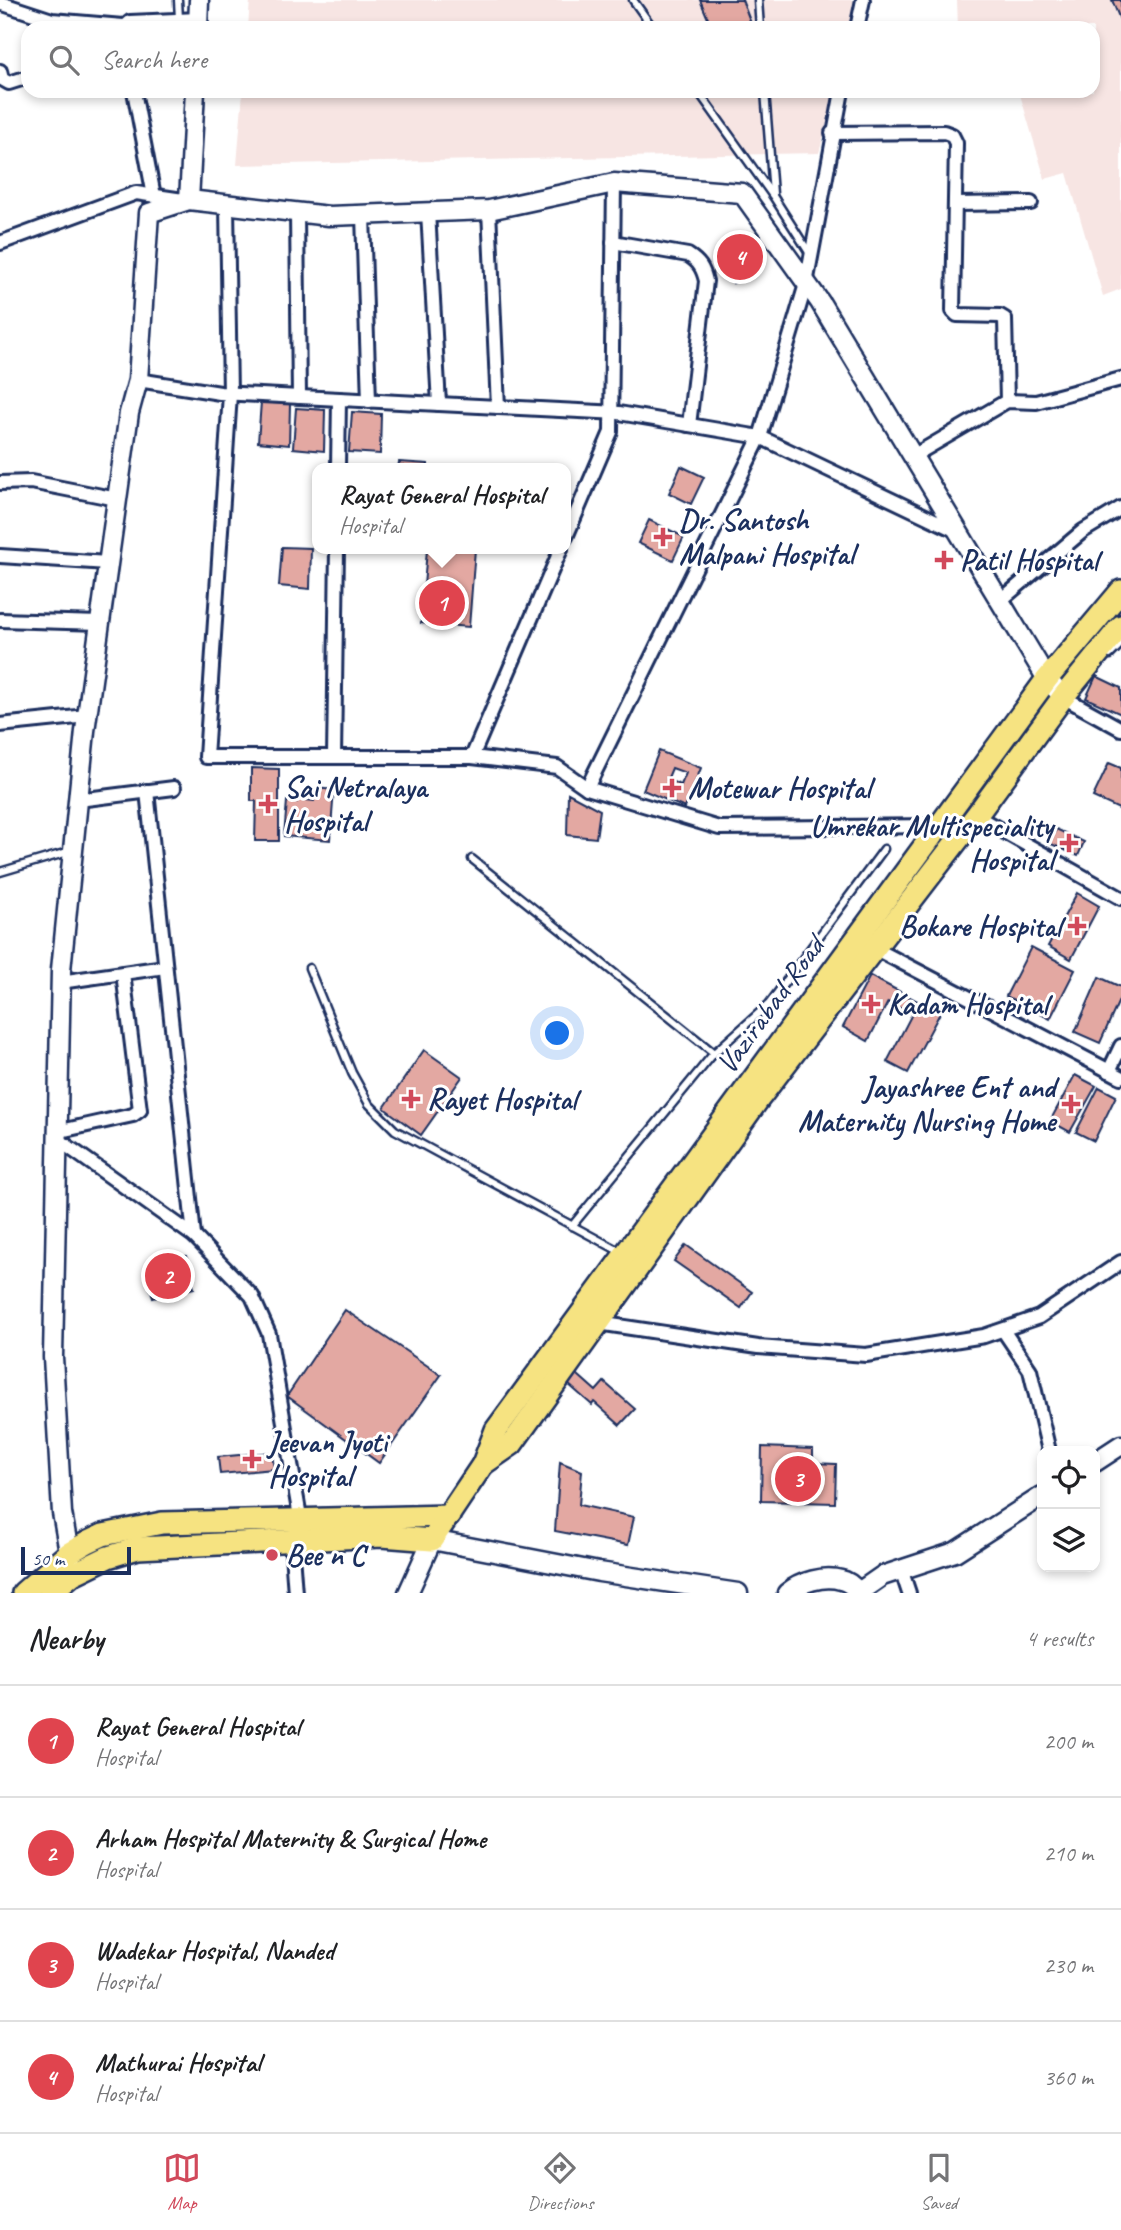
<!DOCTYPE html>
<html lang="en">
<head>
<meta charset="utf-8">
<style>
	body { margin:0; font-family:Caveat,sans-serif; background:#f6f6f6; color:#202124 }
	.controls { position:absolute; right:21px; bottom:21px; display:grid; overflow:hidden; border-radius:14px; box-shadow:0 4px 10px #0003 }
	.controls button { width:63px; height:63px; display:grid; place-items:center; padding:0; border:0; border-bottom:2px solid #e0e0e0; background:#fff; color:#202124; font:35px sans-serif }
	.scale { position:absolute; left:21px; bottom:18px; width:110px; box-sizing:border-box; padding-left:7px; border:4px solid #1b2f5e; border-top:0; font-size:19px; line-height:24px; white-space:nowrap; color:#1b2f5e; -webkit-text-stroke:5px #fff; paint-order:stroke }
	.you { position:absolute; left:558px; top:1034px; width:24px; height:24px; margin:-18px; border:5px solid #fff; border-radius:50%; background:#1a73e8; box-shadow:0 0 0 10px #1a73e833 }
	.badge { display:grid; place-items:center; width:46px; height:46px; border-radius:50%; background:#d1495b; color:#fff; font-size:23px; font-weight:700 }
	.pin { position:absolute; translate:-50% -50%; border:4px solid #fff; box-shadow:0 2px 7px #0006 }
	.popup { position:absolute; left:312px; top:463px; width:259px; height:91px; box-sizing:border-box; display:grid; place-content:center; border-radius:14px; background:#fff; filter:drop-shadow(0 2px 5px #0005); font-size:23px; white-space:nowrap; color:#757577 }
	.popup b { font-size:26px; color:#202124 }
	.popup::after { content:''; position:absolute; left:50%; top:100%; margin-left:-14px; border:14px solid transparent; border-top-color:#fff }
	.list { margin:0; padding:0; list-style:none }
	h2 { display:flex; justify-content:space-between; align-items:center; height:91px; margin:0; padding:0 28px; font-size:30px }
	h2 small { font-size:23px; font-weight:400; color:#757577 }
	.list li { display:grid; grid-template-columns:46px 1fr auto; gap:21px; align-items:center; box-sizing:border-box; height:112px; padding:0 28px; border-top:2px solid #e0e0e0 }
	.list b { display:block; font-size:26px; white-space:nowrap }
	.list p { margin:0; font-size:23px; white-space:nowrap; color:#757577 }
	.list em { font-size:23px; font-style:normal; color:#757577 }
	.icon { flex:none; width:38px; height:38px; fill:none; stroke:currentColor; stroke-width:2; stroke-linecap:round; stroke-linejoin:round }
	.map { position:relative; flex:none; width:1121px; height:1593px; overflow:hidden }
	.search { position:absolute; background:#fff; box-shadow:0 4px 10px #0003; left:21px; right:21px; top:21px; height:77px; display:flex; align-items:center; gap:18px; box-sizing:border-box; padding:0 24px; border-radius:21px; color:#757577; font-size:26px }
	.sheet { height:539px; background:#fff }
	nav { display:flex; justify-content:space-around; align-items:center; box-sizing:border-box; height:98px; border-top:2px solid #e0e0e0; background:#fff; font-size:19px; color:#757577 }
	nav a { display:grid; justify-items:center; gap:4px }
	nav .on { color:#d1495b }
	.map>svg:first-child { display:block }
	.built { fill:#f7e5e3 }
	.building { fill:#e3a8a2; stroke:#1b2f5e; stroke-width:2; fill-rule:evenodd }
	.lines { fill:none; stroke-linecap:round; stroke-linejoin:round }
	.lane-casing { stroke:#1b2f5e; stroke-width:11 }
	.street-casing { stroke:#1b2f5e; stroke-width:18 }
	.secondary-casing { stroke:#1b2f5e; stroke-width:23 }
	.primary-casing { stroke:#1b2f5e; stroke-width:26 }
	.lane { stroke:#fff; stroke-width:6 }
	.street { stroke:#fff; stroke-width:12 }
	.secondary { stroke:#fff; stroke-width:18 }
	.primary { stroke:#f6e381; stroke-width:21 }
	.poi-dot { fill:#d1495b; stroke:#fff; stroke-width:2.5 }
	.labels { text-anchor:middle; dominant-baseline:central; stroke-width:6; stroke-linejoin:round; paint-order:stroke }
	.poi-label { font-size:30px; font-weight:bold; fill:#1b2f5e; stroke:#fff; text-anchor:start }
	.street-label { font-size:30px; fill:#1b2f5e; stroke:#fff }
</style>
</head>
<body>
<div class="map">
<svg width="1121" height="1593" viewBox="0 0 1121 1593">
	<rect width="100%" height="100%" fill="#fff"/>
	<filter id="ink" filterUnits="userSpaceOnUse"><feTurbulence type="fractalNoise" baseFrequency=".0143" numOctaves="2"/><feDisplacementMap in="SourceGraphic" scale="14" xChannelSelector="R" yChannelSelector="G"/><feConvolveMatrix kernelMatrix="1 2 1 2 8 2 1 2 1" color-interpolation-filters="sRGB"/></filter>
	<g filter="url(#ink)">
		<!-- built -->
		<g class="built">
			<path d="M250,0h611l-8,28h-605z"/>
			<path d="M957,0h164v289l-18,7 -36,-123 -22,6 -26,-88h74v-63h-135z"/>
			<path d="M243,91h593l-17,62 -582,12z"/>
		</g>
		<!-- building -->
		<g class="building">
			<path d="M700,0h42l10,26 -5,2h-35z"/>
			<path d="M1112,0h9v22z"/>
			<path d="M745,236l18,25 -30,22 -18,-25z"/>
			<path d="M261,402l29,2 -1,41 -31,-3z"/>
			<path d="M296,408l29,2 -1,41 -31,-3z"/>
			<path d="M352,412l29,2 -1,40 -31,-2z"/>
			<path d="M399,462l29,2v4h-30z"/>
			<path d="M681,466l23,11 -13,27 -22,-11z"/>
			<path d="M649,520l35,17 -11,23 -35,-17z"/>
			<path d="M282,547l29,1 -1,41 -31,-3z"/>
			<path d="M427,549h48l-6,78 -48,-4z"/>
			<path d="M1096,676l25,12v26l-35,-16z"/>
			<path d="M659,751l42,17 -16,40 -42,-18zM672,768l14,5 -5,12 -14,-5z"/>
			<path d="M1109,763l12,5v42l-28,-13z"/>
			<path d="M251,768l28,1v72h-24l1,-40h-5z"/>
			<path d="M315,788l19,2 -4,50 -46,-4 3,-35 10,1v-3l17,2z"/>
			<path d="M568,793l32,17 -4,28 -29,-3z"/>
			<path d="M1056,829l28,13 -6,14 -29,-13z"/>
			<path d="M1077,893l22,13 -28,53 -23,-13z"/>
			<path d="M1031,947l44,23 -25,49 -44,-23z"/>
			<path d="M870,976l70,37 -32,60 -21,-11 25,-48 -24,-12 -20,39 -25,-14z"/>
			<path d="M1099,977l22,10v9l-21,47 -25,-11z"/>
			<path d="M424,1050l38,27 -41,58 -37,-27z"/>
			<path d="M1075,1075l21,11 -26,46 -20,-11z"/>
			<path d="M1099,1087l17,9 -22,45 -18,-9z"/>
			<path d="M686,1245l66,47 -11,16 -67,-47z"/>
			<path d="M186,1256l8,32 -41,10 -8,-31z"/>
			<path d="M345,1310l96,65 -62,88 -92,-67z"/>
			<path d="M569,1367l27,24 8,-9 31,27 -15,16 -26,-23 -2,3 -32,-28z"/>
			<path d="M762,1447l51,2v14l23,1 -1,39 -74,-2z"/>
			<path d="M272,1452l2,17 -54,5 -2,-17z"/>
			<path d="M560,1462l22,9 -3,34 55,12 -6,28 -73,-14z"/>
		</g>
		<g class="lines">
			<defs>
				<g id="lane">
					<path d="M178,0l1,19"/>
					<path d="M633,0l20,28"/>
					<path d="M758,0l2,28"/>
					<path d="M698,91l75,105 37,58"/>
					<path d="M765,91l8,103"/>
					<path d="M1110,655l11,-11"/>
					<path d="M472,859l242,194"/>
					<path d="M0,872l71,-21"/>
					<path d="M309,968l43,105 17,31 26,26 226,122"/>
					<path d="M572,1226l142,-173 55,-49 115,-155"/>
				</g>
				<g id="street">
					<path d="M0,3l52,17 71,6"/>
					<path d="M123,28l7,-6 69,-3"/>
					<path d="M857,28l6,-28"/>
					<path d="M0,71l2,8 7,4 19,-6"/>
					<path d="M134,91l20,105"/>
					<path d="M842,91l-36,193 -46,153 -173,351 132,40 219,-2"/>
					<path d="M832,133l112,-1 8,3 4,8 -3,168 4,4 43,1 5,3 2,82"/>
					<path d="M955,204l76,-1"/>
					<path d="M227,205l3,189 -24,363h266"/>
					<path d="M489,210l9,197"/>
					<path d="M428,212l11,192"/>
					<path d="M297,213l2,184"/>
					<path d="M363,215l6,186"/>
					<path d="M613,242l75,13c11,7 15,13 18,26l-17,144"/>
					<path d="M0,243l136,-50 47,7"/>
					<path d="M138,380l82,13 399,20 141,24 197,94"/>
					<path d="M913,456l94,-55 29,1 85,-23"/>
					<path d="M338,468l1,-69"/>
					<path d="M0,483l31,-1 86,17"/>
					<path d="M566,537l45,-105 3,-249"/>
					<path d="M561,549l-89,208 85,10 30,21"/>
					<path d="M0,556l108,7"/>
					<path d="M1000,601l83,-70 38,-23"/>
					<path d="M0,620l100,3"/>
					<path d="M1063,697l58,32"/>
					<path d="M0,725l87,-9"/>
					<path d="M334,757l3,-208"/>
					<path d="M147,791l47,445"/>
					<path d="M78,800l96,-12"/>
					<path d="M976,816l145,82"/>
					<path d="M870,946l251,131"/>
					<path d="M60,982l105,-15"/>
					<path d="M1109,1071l12,-25"/>
					<path d="M56,1132l77,-17 7,-5 -17,-137"/>
					<path d="M56,1138l138,98 58,60 17,38 32,189"/>
					<path d="M598,1323l160,24 108,8 118,-19 55,-19 82,-55"/>
					<path d="M1003,1330l27,40 19,81"/>
					<path d="M291,1540l4,53"/>
					<path d="M901,1569l8,24"/>
				</g>
				<g id="secondary">
					<path d="M198,28l1,-28"/>
					<path d="M189,200l6,-109"/>
					<path d="M1095,1462l26,-17"/>
					<path d="M71,1563l-9,-50 -9,-156 8,-387 24,-239 44,-318 9,-33 11,-167 40,-13 140,16 160,-6 125,-27 128,10 78,109 227,377 16,18"/>
					<path d="M859,1592l23,-16 73,-24 87,-56"/>
					<path d="M408,1593l24,-53 167,32 139,21"/>
					<path d="M787,1593c13,-11 37,-18 54,-13 7,1 14,8 18,13"/>
				</g>
				<g id="primary">
					<path d="M483,1464l29,-20 248,-347 216,-281 87,-119 58,-71"/>
					<path d="M23,1593l46,-40 19,-11 15,-7 59,-12 287,-7"/>
					<path d="M50,1593l23,-19 35,-17 30,-9 244,-12 50,4 51,-76 13,-34 551,-751 74,-88"/>
				</g>
			</defs>
			<!-- lane casing -->
			<use href="#lane" class="lane-casing"/>
			<!-- street casing -->
			<use href="#street" class="street-casing"/>
			<!-- secondary casing -->
			<use href="#secondary" class="secondary-casing"/>
			<!-- primary casing -->
			<use href="#primary" class="primary-casing"/>
			<!-- lane -->
			<use href="#lane" class="lane"/>
			<!-- street -->
			<use href="#street" class="street"/>
			<!-- secondary -->
			<use href="#secondary" class="secondary"/>
			<!-- primary -->
			<use href="#primary" class="primary"/>
		</g>
	</g>
	<!-- markers -->
	<g class="poi-dot">
		<path d="M659.5 526.5h7v7h7v7h-7v7h-7v-7h-7v-7h7z"/>
		<path d="M940.5 549.5h7v7h7v7h-7v7h-7v-7h-7v-7h7z"/>
		<path d="M668.5 777.5h7v7h7v7h-7v7h-7v-7h-7v-7h7z"/>
		<path d="M264.5 793.5h7v7h7v7h-7v7h-7v-7h-7v-7h7z"/>
		<path d="M1065.5 832.5h7v7h7v7h-7v7h-7v-7h-7v-7h7z"/>
		<path d="M1073.5 915.5h7v7h7v7h-7v7h-7v-7h-7v-7h7z"/>
		<path d="M867.5 993.5h7v7h7v7h-7v7h-7v-7h-7v-7h7z"/>
		<path d="M407.5 1088.5h7v7h7v7h-7v7h-7v-7h-7v-7h7z"/>
		<path d="M1067.5 1093.5h7v7h7v7h-7v7h-7v-7h-7v-7h7z"/>
		<path d="M248.5 1448.5h7v7h7v7h-7v7h-7v-7h-7v-7h7z"/>
		<circle cx="272" cy="1555" r="7"/>
	</g>
	<g class="labels">
		<!-- poi labels -->
		<g class="poi-label">
			<text x="679" y="520">Dr. Santosh<tspan x="679" dy="34">Malpani Hospital</tspan></text>
			<text x="960" y="560">Patil Hospital</text>
			<text x="284" y="787">Sai Netralaya<tspan x="284" dy="34">Hospital</tspan></text>
			<text x="688" y="788">Motewar Hospital</text>
			<text x="1053" y="826" text-anchor="end">Umrekar Multispeciality<tspan x="1053" dy="34">Hospital</tspan></text>
			<text x="1061" y="926" text-anchor="end">Bokare Hospital</text>
			<text x="887" y="1004">Kadam Hospital</text>
			<text x="1055" y="1087" text-anchor="end">Jayashree Ent and<tspan x="1055" dy="34">Maternity Nursing Home</tspan></text>
			<text x="427" y="1099">Rayet Hospital</text>
			<text x="268" y="1442">Jeevan Jyoti<tspan x="268" dy="34">Hospital</tspan></text>
			<text x="286" y="1555">Bee n C</text>
		</g>
		<!-- street labels -->
		<g class="street-label">
			<text transform="translate(770 1005) rotate(-54)">Vazirabad Road</text>
		</g>
	</g>
</svg>
<div class="controls">
<button><svg class="icon" aria-label="locate" viewBox="0 0 24 24"><circle cx="12" cy="12" r="6"/><path d="M12 2v4M12 18v4M2 12h4M18 12h4"/></svg></button>
<button><svg class="icon" aria-label="layers" viewBox="0 0 24 24"><path d="M12 4l9 5-9 5-9-5zM3 14l9 5 9-5"/></svg></button>
</div>
<div class="scale">50 m</div>
<div class="you"></div>
<div class="pin badge" style="left:442px;top:603px;background:#e0444e">1</div>
<div class="popup"><b>Rayat General Hospital</b>Hospital</div>
<div class="pin badge" style="left:168px;top:1276px;background:#e0444e">2</div>
<div class="pin badge" style="left:798px;top:1479px;background:#e0444e">3</div>
<div class="pin badge" style="left:740px;top:257px;background:#e0444e">4</div>
<div class="search"><svg class="icon" aria-label="search" viewBox="0 0 24 24"><circle cx="10" cy="10" r="6"/><path d="M15 15l6 6"/></svg>Search here</div>
</div>
<section class="sheet">
<h2>Nearby<small>4 results</small></h2>
<ul class="list">
<li><span class="badge" style="background:#e0444e">1</span><div><b>Rayat General Hospital</b><p>Hospital</p></div><em>200 m</em></li>
<li><span class="badge" style="background:#e0444e">2</span><div><b>Arham Hospital Maternity &amp; Surgical Home</b><p>Hospital</p></div><em>210 m</em></li>
<li><span class="badge" style="background:#e0444e">3</span><div><b>Wadekar Hospital, Nanded</b><p>Hospital</p></div><em>230 m</em></li>
<li><span class="badge" style="background:#e0444e">4</span><div><b>Mathurai Hospital</b><p>Hospital</p></div><em>360 m</em></li>
</ul>
</section>
<nav>
<a class="on"><svg class="icon" aria-label="map" viewBox="0 0 24 24"><path d="M3 6l6-2 6 2 6-2v14l-6 2-6-2-6 2zM9 4v14M15 6v14"/></svg>Map</a>
<a><svg class="icon" aria-label="directions" viewBox="0 0 24 24"><path d="M12 3l9 9-9 9-9-9zM9 14v-3h6M13 9l2 2-2 2"/></svg>Directions</a>
<a><svg class="icon" aria-label="saved" viewBox="0 0 24 24"><path d="M7 4h10v16l-5-4-5 4z"/></svg>Saved</a>
</nav>
</body>
</html>
